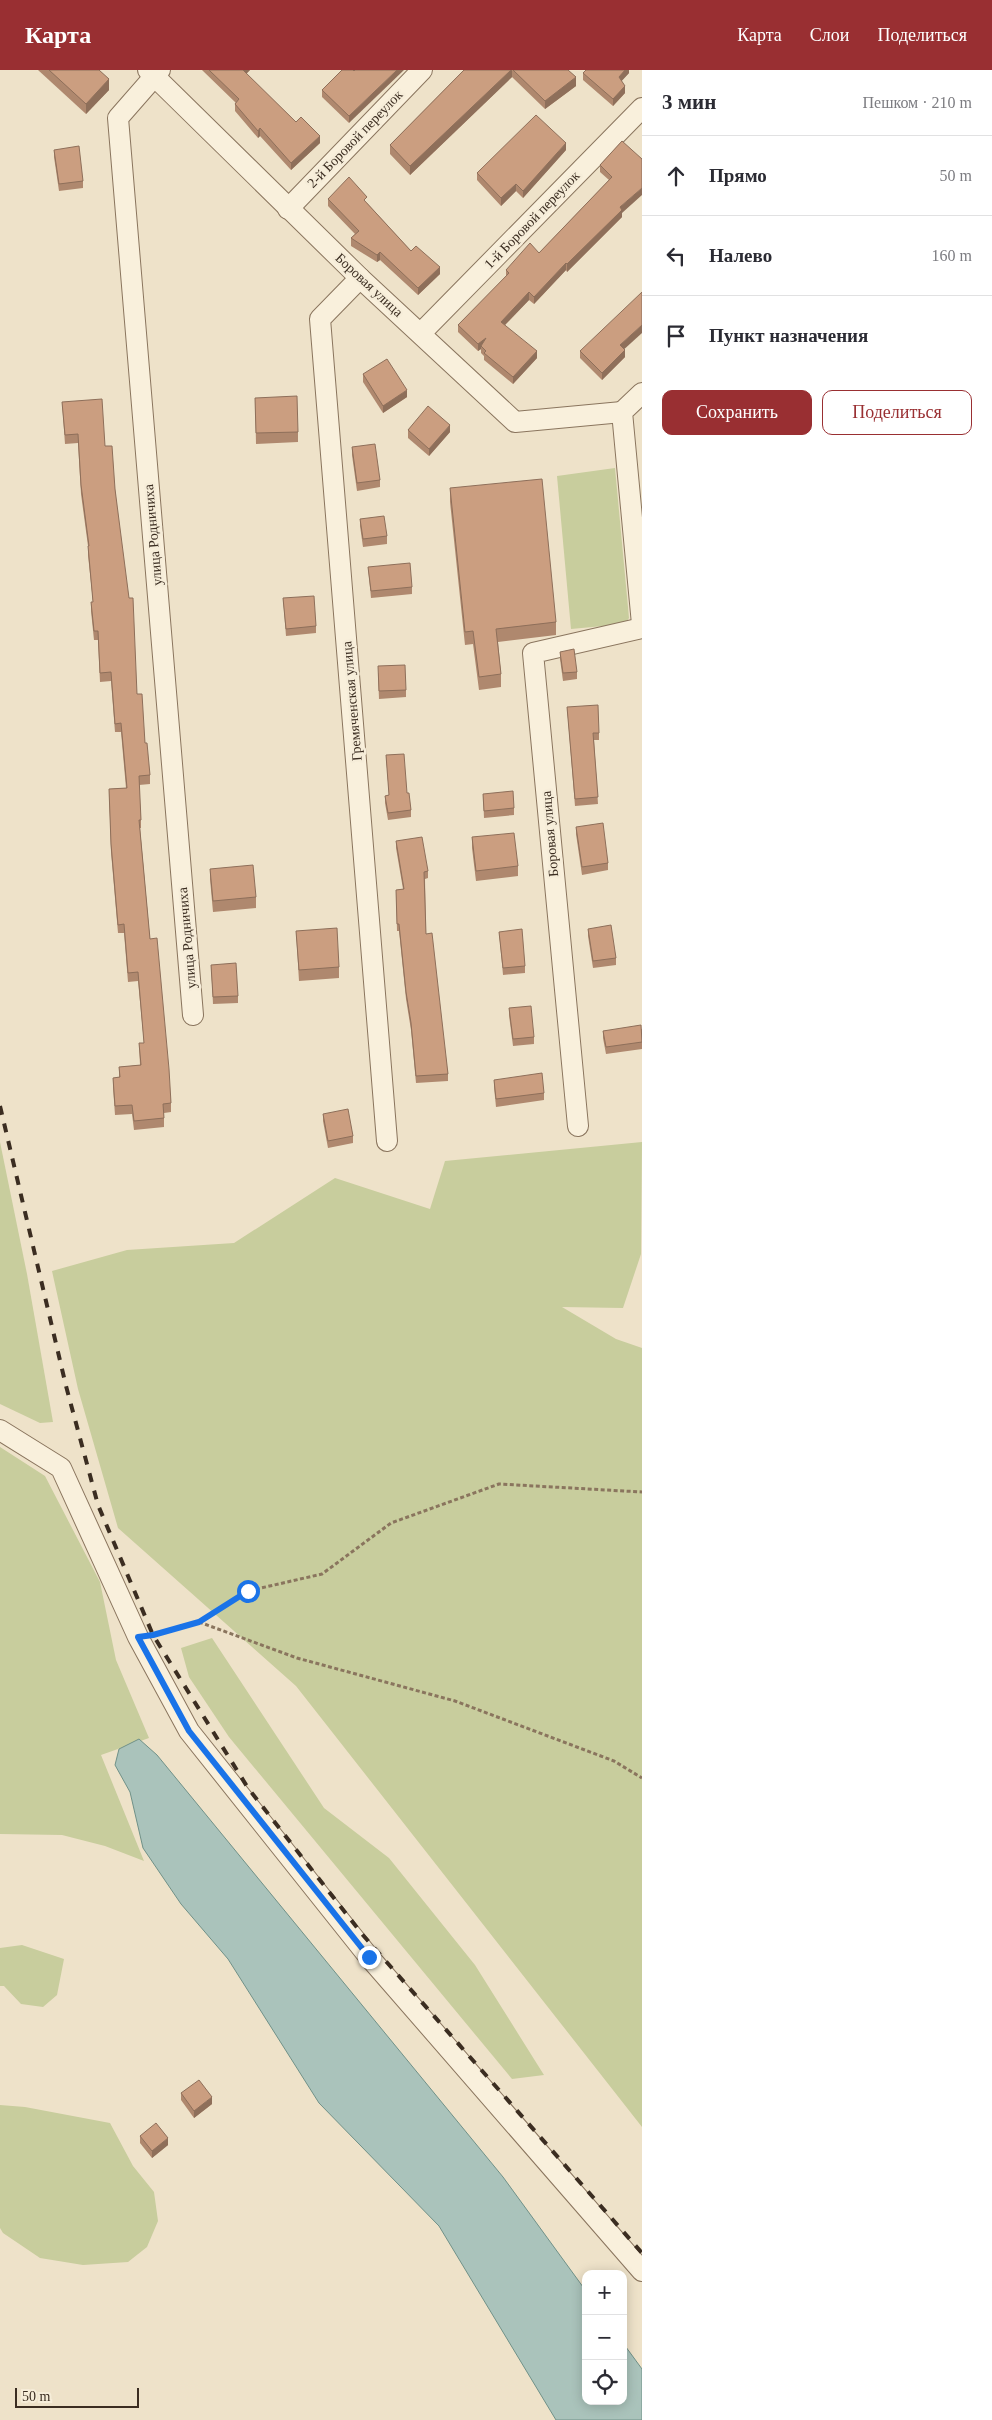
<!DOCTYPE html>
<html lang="ru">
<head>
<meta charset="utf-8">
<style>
	body { margin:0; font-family:Georgia,serif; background:#f7f7f7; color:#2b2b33 }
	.controls { position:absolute; right:15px; bottom:15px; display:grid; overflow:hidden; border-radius:10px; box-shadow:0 2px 12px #0003 }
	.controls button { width:45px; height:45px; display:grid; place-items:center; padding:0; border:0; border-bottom:1px solid #e1e1e2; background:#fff; color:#2b2b33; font:25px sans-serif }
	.scale { position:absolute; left:15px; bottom:12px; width:124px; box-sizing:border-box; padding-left:5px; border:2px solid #3b2d21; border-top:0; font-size:14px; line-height:18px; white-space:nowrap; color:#3b2d21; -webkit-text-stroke:4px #f6edd9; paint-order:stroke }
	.stop { position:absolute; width:15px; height:15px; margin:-11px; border:4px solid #1a73e8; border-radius:50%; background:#fff }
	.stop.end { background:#1a73e8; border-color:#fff; box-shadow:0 1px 5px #0008 }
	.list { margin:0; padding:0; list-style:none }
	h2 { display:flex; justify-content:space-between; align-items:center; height:65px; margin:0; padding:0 20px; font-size:21px }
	h2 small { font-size:16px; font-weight:400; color:#7c7c81 }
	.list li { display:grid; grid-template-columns:32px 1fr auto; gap:15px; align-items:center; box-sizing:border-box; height:80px; padding:0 20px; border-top:1px solid #e1e1e2 }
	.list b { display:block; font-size:19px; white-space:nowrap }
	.list em { font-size:16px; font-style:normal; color:#7c7c81 }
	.actions { display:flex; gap:10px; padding:15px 20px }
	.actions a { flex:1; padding:11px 0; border:1px solid #992f32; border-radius:10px; text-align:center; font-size:18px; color:#992f32 }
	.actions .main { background:#992f32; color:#fff }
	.icon { flex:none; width:28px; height:28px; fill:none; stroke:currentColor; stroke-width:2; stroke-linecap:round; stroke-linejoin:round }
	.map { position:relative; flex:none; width:642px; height:2350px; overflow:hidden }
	header { display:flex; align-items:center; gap:30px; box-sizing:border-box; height:70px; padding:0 25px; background:#992f32; color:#fff }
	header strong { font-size:24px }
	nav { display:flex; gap:28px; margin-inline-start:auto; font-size:18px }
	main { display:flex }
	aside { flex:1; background:#fff }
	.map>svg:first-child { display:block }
	.green { fill:#c8cd9d }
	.water { fill:#aac3bb; stroke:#709188 }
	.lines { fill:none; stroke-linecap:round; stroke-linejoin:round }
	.minor-casing { stroke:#8a755e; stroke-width:22 }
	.path { stroke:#8a755e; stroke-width:3; stroke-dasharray:4 2.5; stroke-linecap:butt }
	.minor { stroke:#f9f0dc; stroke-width:20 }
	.rail { stroke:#3b2d21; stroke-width:4; stroke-dasharray:9 9; stroke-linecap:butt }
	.wall { fill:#af886e }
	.shaded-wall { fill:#8e6f5a }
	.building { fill:#cb9e80; stroke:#8e6f5a }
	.route { stroke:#1a73e8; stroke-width:6 }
	.labels { text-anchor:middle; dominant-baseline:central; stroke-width:5; stroke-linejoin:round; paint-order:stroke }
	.street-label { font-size:14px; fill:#3b2d21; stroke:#f6edd9 }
</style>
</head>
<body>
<header>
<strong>Карта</strong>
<nav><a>Карта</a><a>Слои</a><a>Поделиться</a></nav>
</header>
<main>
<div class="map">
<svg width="642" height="2350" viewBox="0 0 642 2350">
	<rect width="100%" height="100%" fill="#eee2c9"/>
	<!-- green -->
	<g class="green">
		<path d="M615,398l14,150 -4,6 -54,5 -14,-153z"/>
		<path d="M0,1072l27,132 26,148 -13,1 -40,-19z"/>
		<path d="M642,1072l-1,112 -18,54 -61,-1 54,32 26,9v779l-346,-441 -178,-158 -40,-139 -26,-118 75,-21 107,-7 101,-65 95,31 15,-48z"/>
		<path d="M0,1377l45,29 55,106 16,78 33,78 -48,17 43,106 -39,-15 -43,-11 -62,-1z"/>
		<path d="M212,1568l112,170 65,50 86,107 69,110 -32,4 -283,-342 -40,-60 -8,-29z"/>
		<path d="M22,1875l42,14 -7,36 -14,12 -22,-3 -17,-18h-4v-38z"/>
		<path d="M0,2035l25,2 85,16 23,43 21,26 4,29 -11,26 -19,15 -45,3 -43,-7 -37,-25 -3,-5z"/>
	</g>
	<!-- water -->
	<path class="water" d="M139,1669l18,16 346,422 83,114v110h37v-58l19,26v51h-86l-117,-194 -120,-123 -91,-144 -47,-55 -38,-56 -13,-56 -15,-27 4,-16z"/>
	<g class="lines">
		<defs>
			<g id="minor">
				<path d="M148,0l212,208 155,144 107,-10"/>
				<path d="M160,0l-42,48 75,897"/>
				<path d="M288,139l134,-139"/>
				<path d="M360,208l-40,41 67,822"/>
				<path d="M421,263l221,-225"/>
				<path d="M642,323l-20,19 20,212"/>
				<path d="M578,1056l-45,-473 109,-25"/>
				<path d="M0,1360l61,38 77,169 51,94 180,226 273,314"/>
			</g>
		</defs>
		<!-- minor casing -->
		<use href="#minor" class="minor-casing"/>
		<!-- path -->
		<g class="path">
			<path d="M199,1552l98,36 158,43 159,60 28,17"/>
			<path d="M156,1564l43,-12 49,-31 74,-17 69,-51 108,-39 143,8"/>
		</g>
		<!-- minor -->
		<use href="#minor" class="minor"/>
		<!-- rail -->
		<path class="rail" d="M0,1036l66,280 32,119 55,130 95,153 114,146 280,319"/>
	</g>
	<!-- wall -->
	<g class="wall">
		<path d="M38,0h61l10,20 -23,24z"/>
		<path d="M202,0h48l-4,4 50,48 24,21 -29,27 -31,-34 -2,2 -23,-27v-7l1,-1z"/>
		<path d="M353,0l-4,53 -27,-26v-7z"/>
		<path d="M464,0h104l8,16 -31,23 -33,-32 -102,98 -20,-21v-9z"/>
		<path d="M629,0v3l-8,8 4,12 -12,13 -30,-26v-7z"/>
		<path d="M622,71v76l-55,55 -1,-2 -32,34 -5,-4 -24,25 32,33 -24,26 -29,-24v-4l-3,-3v-4l-3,2 -20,-19v-7l48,-48v-7l33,-17 70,-73 -9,-8v-7z"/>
		<path d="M54,80l29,31v7l-24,3 -5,-34z"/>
		<path d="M566,80l-43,48 -7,-7 -15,15 -24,-26v-7z"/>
		<path d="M328,129l39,4 44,48 29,23 -22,21 -38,-35 -3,2 -26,-16v-8l4,-4 -27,-28z"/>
		<path d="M580,281l45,6 -23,23 -22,-22z"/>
		<path d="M363,304l44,23 -24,16 -20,-31z"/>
		<path d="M255,328l43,34v10l-42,2z"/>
		<path d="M62,332l43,44 10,43 22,205 13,81v9l-11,1 2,35v8h-1l10,111 21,164v9l-7,1v14l-30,3 -2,-16 -17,1 -2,-28v-9l6,-1v-10l21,-2 -1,-22h5l-6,-62 -10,1 -4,-49h-6l-7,-81 -2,-63 17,-1 -5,-56h-6l-4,-51 -11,1 -2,-42h-4l-3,-29v-9h2l-5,-47v-9l-7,-52 -3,-51 -13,1z"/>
		<path d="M408,360l42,2 -21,24 -21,-18z"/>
		<path d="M352,377l28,33v7l-23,4 -5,-36z"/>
		<path d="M450,418l106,134v13l-58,7 3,32v13l-22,3 -6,-46 -8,1 -15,-143z"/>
		<path d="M360,449l27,17v8l-24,3 -3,-21z"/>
		<path d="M368,497l44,20v7l-41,4z"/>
		<path d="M283,528l33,28v7l-30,3z"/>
		<path d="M560,582l17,20v7l-14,2 -3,-22z"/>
		<path d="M378,603l28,17v7l-27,2z"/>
		<path d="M567,637l32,26v7h-5l4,64 -23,2z"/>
		<path d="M386,685l21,38 4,17v7l-23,3 -3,-17v-7l4,-1z"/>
		<path d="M483,724l31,14v7l-30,3z"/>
		<path d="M576,757l32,36v7l-26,5 -6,-41z"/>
		<path d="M472,767l46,29v10l-42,5 -4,-33z"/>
		<path d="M396,771l32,30v7l-3,1 1,55 22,140v7l-32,2 -5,-53 -5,-31 -7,-68h-2l-1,-41 7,-1 -7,-41z"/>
		<path d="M210,799l46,28v11l-43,4 -3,-33z"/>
		<path d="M588,859l28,29v7l-23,3 -5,-32z"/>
		<path d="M296,861l43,36v11l-40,3z"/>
		<path d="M499,862l26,34v7l-22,2z"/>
		<path d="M211,895l27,31v7l-25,1z"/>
		<path d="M509,938l25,29v7l-21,2 -4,-31z"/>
		<path d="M642,959v20l-36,5 -3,-16v-7z"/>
		<path d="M494,1010l50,13v7l-48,7 -2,-20z"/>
		<path d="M323,1044l30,22v7l-25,5 -5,-27z"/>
		<path d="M181,2023l31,11 -18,14 -13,-18z"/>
		<path d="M140,2066l28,9 -16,13 -12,-15z"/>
	</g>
	<!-- shaded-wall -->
	<g class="shaded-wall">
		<path d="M243,0h7l-8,8z"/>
		<path d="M397,0h7l-55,53v-7z"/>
		<path d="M511,0h1v7l-102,98v-9z"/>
		<path d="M625,0h4v3l-10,11v-7z"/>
		<path d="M576,7v9l-31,23v-8z"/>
		<path d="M109,9v11l-23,24v-10z"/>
		<path d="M625,16v7l-12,13v-7z"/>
		<path d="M260,58v8l-2,2v-7z"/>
		<path d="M320,66v7l-29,27v-7z"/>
		<path d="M566,73v7l-43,48v-7z"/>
		<path d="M516,114v7l-15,15v-8z"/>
		<path d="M642,118v7l-20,18v4l-55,55v-8l53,-57z"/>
		<path d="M380,182v8l-3,2v-7z"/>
		<path d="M566,193v7l-32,34v-7z"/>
		<path d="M440,197v7l-22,21v-7z"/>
		<path d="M529,222v8l-28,29v-7z"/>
		<path d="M642,255v8l-22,20v-8z"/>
		<path d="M486,268l-5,8v3l-3,2v-7z"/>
		<path d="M625,280v7l-23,23v-7z"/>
		<path d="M537,281v7l-24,26v-7z"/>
		<path d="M407,320v7l-24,16v-7z"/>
		<path d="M450,355v7l-21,24v-7z"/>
		<path d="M212,2027v7l-18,14v-7z"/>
		<path d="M168,2068v7l-16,13v-7z"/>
	</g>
	<!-- building -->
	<g class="building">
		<path d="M49,0h50l10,9 -23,25z"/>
		<path d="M209,0h34l53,52 5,-5 19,19 -29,27 -31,-35 -2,3 -23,-27 4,-5z"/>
		<path d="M342,0h11l1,1 1,-1h42l-48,46 -27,-26z"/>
		<path d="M464,0h47l-101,96 -20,-21z"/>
		<path d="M513,0h55l8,7 -31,24z"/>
		<path d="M586,0h39l-6,7 6,9 -12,13 -30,-26z"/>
		<path d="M536,45l30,28 -43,48 -7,-7 -15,14 -24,-25z"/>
		<path d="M622,71l20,18v29l-22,19 2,3 -55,54 -1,-1 -32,34 -5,-5 -28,30 36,29 -24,26 -29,-24 2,-2 -5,-5 5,-8 -8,6 -20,-19 51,-52 -3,-3 24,-27 9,10 73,-76 -12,-12z"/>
		<path d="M79,76l4,35 -24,3 -5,-34z"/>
		<path d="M349,107l18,20 -3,3 47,51 5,-5 24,21 -22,21 -38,-36 -3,3 -26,-17 8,-7 -31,-32z"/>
		<path d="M642,222v33l-22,20 5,5 -23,23 -22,-22z"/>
		<path d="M387,289l20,31 -24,16 -20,-32z"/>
		<path d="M297,326l1,36 -42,1 -1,-35z"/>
		<path d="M102,329l3,47h7l3,43 14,109h4l4,96h5l3,49h2l3,32 -11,1 2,44h-2l11,119 7,-1 12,131 2,34 -8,1 1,14 -30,3 -2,-16 -17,1 -2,-28 7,-1 -1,-10 22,-2 -2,-22h5l-6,-71 -10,1 -4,-49 -6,1 -7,-81 -2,-55 18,-1 -6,-65 -6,1 -4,-52 -11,1 -2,-42h-4l-3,-29h2l-5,-56h1l-8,-61 -3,-51 -13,1 -3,-33z"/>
		<path d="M428,336l22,19 -21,24 -21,-19z"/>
		<path d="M375,374l5,36 -23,3 -5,-36z"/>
		<path d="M542,409l14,143 -60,7 5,45 -22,3 -6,-46 -8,1 -15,-144z"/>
		<path d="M384,446l3,20 -24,3 -3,-20z"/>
		<path d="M410,493l2,24 -41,4 -3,-24z"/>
		<path d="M314,526l2,30 -30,3 -3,-31z"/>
		<path d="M574,579l3,23 -14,1 -3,-21z"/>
		<path d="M405,595l1,25 -27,1 -1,-25z"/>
		<path d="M598,635l1,28h-6l5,64 -23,2 -8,-92z"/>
		<path d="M404,684l3,39h2l2,17 -23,3 -3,-17 4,-1 -3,-40z"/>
		<path d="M513,721l1,17 -30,3 -1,-17z"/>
		<path d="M603,753l5,40 -26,4 -6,-40z"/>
		<path d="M514,763l4,33 -42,5 -4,-34z"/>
		<path d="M422,767l6,34 -4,1 2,62 6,-1 16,141 -32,2 -5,-53 -5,-31 -7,-68h-2l-1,-34 8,-1 -8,-48z"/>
		<path d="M253,795l3,32 -43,4 -3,-32z"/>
		<path d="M611,855l5,33 -23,3 -5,-32z"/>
		<path d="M337,858l2,39 -40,3 -3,-39z"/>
		<path d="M522,859l3,37 -22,2 -4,-36z"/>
		<path d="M236,893l2,33 -25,1 -2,-32z"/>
		<path d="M531,936l3,31 -21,2 -4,-31z"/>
		<path d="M641,955l1,17 -36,5 -3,-16z"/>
		<path d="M542,1003l2,20 -48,6 -2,-19z"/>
		<path d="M348,1039l5,27 -25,5 -5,-27z"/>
		<path d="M199,2010l13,17 -18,14 -13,-18z"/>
		<path d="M156,2053l12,15 -16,13 -12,-15z"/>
	</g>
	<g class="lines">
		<!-- route -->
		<path class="route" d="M248,1521l-49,31 -46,13 -15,2 51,94 180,226"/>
	</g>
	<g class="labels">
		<!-- street labels -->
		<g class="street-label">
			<text transform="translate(355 69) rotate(-46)">2-й Боровой переулок</text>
			<text transform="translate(532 150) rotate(-46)">1-й Боровой переулок</text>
			<text transform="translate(369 215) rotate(43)">Боровая улица</text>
			<text transform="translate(153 465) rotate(-95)">улица Родничиха</text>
			<text transform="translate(352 631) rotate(-95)">Гремяченская улица</text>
			<text transform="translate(550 764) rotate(-95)">Боровая улица</text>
			<text transform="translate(187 868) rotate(-95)">улица Родничиха</text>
		</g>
	</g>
</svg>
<div class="controls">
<button>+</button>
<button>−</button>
<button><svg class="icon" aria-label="locate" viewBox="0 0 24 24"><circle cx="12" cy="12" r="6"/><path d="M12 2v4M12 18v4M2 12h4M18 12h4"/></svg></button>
</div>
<div class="scale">50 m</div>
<div class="stop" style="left:248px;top:1521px"></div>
<div class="stop end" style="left:369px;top:1887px"></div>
</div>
<aside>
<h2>3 мин<small>Пешком · 210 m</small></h2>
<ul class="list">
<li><svg class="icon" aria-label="ahead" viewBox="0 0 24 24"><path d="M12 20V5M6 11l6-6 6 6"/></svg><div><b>Прямо</b></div><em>50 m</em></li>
<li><svg class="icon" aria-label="left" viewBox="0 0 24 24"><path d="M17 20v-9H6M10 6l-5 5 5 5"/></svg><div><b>Налево</b></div><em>160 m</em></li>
<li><svg class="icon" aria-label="arrive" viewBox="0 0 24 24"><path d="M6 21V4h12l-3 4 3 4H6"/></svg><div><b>Пункт назначения</b></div></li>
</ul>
<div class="actions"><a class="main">Сохранить</a><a>Поделиться</a></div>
</aside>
</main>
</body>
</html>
